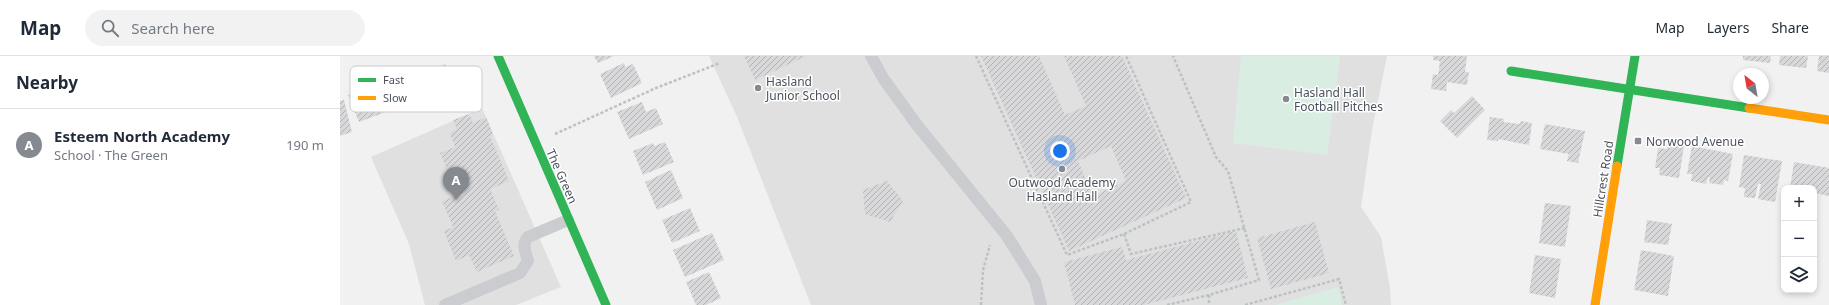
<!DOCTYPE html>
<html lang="en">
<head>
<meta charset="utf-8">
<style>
	body { margin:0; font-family:"Noto Sans",sans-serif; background:#f2f2f3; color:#1f2937 }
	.controls { position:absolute; right:12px; bottom:12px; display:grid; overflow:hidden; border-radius:8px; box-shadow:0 2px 6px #0003 }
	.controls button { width:36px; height:36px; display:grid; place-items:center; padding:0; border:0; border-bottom:1px solid #e0e1e3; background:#fff; color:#1f2937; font:20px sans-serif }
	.compass { position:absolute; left:1393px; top:12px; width:36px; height:36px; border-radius:50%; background:#fff; box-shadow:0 2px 6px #0003; rotate:329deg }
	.you { position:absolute; left:720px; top:95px; width:14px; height:14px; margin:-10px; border:3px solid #fff; border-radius:50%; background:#1a73e8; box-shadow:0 0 0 6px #1a73e833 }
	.badge { display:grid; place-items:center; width:26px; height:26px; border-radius:50%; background:#858990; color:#fff; font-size:13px; font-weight:700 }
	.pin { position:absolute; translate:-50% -33px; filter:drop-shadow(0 1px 2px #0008) }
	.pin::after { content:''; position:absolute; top:21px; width:14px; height:12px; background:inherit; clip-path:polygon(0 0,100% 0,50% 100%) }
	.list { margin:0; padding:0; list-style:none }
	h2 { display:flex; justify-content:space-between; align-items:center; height:52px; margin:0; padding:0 16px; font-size:17px }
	h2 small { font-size:13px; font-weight:400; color:#747a83 }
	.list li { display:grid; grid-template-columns:26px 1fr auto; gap:12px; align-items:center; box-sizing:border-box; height:72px; padding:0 16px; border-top:1px solid #e0e1e3 }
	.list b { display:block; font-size:15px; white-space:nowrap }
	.list p { margin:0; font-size:13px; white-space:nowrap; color:#747a83 }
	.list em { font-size:13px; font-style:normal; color:#747a83 }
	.icon { flex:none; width:22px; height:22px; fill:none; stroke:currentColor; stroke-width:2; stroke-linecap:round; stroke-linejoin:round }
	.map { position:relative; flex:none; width:1489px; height:249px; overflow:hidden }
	header { display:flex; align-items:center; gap:24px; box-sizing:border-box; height:56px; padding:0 20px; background:#fff; border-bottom:1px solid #e0e1e3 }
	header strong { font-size:19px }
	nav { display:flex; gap:22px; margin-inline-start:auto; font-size:14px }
	.search { width:280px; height:36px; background:#f2f2f3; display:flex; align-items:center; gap:10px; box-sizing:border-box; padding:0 14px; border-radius:22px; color:#747a83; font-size:15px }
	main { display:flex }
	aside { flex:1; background:#fff }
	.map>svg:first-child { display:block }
	.education { fill:#e0e0e1 }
	.grass { fill:#d9ede3 }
	.building { fill:url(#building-hatch); fill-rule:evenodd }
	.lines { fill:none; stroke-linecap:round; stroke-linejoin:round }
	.path { stroke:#bbc3c2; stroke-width:2.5; stroke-dasharray:3 2; stroke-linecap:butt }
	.lane { stroke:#cbcccf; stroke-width:12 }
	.fast { stroke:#30b455; stroke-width:9 }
	.slow { stroke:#ff9f0a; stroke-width:9 }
	.poi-dot { fill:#858990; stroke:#fff; stroke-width:1.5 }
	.labels { text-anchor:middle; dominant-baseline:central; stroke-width:3; stroke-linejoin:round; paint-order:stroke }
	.poi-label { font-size:12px; fill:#4a515c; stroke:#fff; text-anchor:start }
	.street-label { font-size:12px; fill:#4a515c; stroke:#fff }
	.key { fill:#fff; stroke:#c9cbce; stroke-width:1 }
	.key-label { font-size:11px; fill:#4a515c }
</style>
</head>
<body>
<header>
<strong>Map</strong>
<div class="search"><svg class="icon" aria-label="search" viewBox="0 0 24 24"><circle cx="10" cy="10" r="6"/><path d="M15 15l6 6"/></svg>Search here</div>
<nav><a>Map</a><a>Layers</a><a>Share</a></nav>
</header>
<main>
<aside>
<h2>Nearby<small></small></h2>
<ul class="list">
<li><span class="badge">A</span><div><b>Esteem North Academy</b><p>School · The Green</p></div><em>190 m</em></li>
</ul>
</aside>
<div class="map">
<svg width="1489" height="249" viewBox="0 0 1489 249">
	<defs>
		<pattern id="building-hatch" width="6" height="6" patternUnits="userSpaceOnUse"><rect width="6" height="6" fill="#d8d8da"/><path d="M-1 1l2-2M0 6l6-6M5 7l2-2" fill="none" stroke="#b1b2b4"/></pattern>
	</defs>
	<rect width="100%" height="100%" fill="#f2f1f1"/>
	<!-- education -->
	<g class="education">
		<path d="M369,0h678l-15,74 -11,77 20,30 9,51 1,17h-580l-74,-188z"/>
		<path d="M142,52l79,179 -45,18h-91l-16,-61 -38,-87z"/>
	</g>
	<!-- grass -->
	<g class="grass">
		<path d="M901,0h99l-13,99 -94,-12z"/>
		<path d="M998,231l4,18h-67z"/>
	</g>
	<!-- building -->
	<g class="building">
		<path d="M254,0h20l-16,7z"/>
		<path d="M404,0h62l-51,24z"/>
		<path d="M641,0h58l26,59 21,-9 -22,-50h58l64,142 -117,53zM771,90l15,35 -33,15 -15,-35z"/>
		<path d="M1093,0h34l-2,16h4l-2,13 -20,-3 -1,9 -15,-2 2,-15 5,1 2,-14 -7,-1z"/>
		<path d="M1403,0h28l-1,7 -27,-3z"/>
		<path d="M1440,0h28l-2,12 -27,-3z"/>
		<path d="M1479,0h10v17l-12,-2z"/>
		<path d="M284,7l1,4 8,-3 9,19 -31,15 -11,-24z"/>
		<path d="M105,8l17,37 -24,10 -4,-9 -4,1 -3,-6 -9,5 -7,-16 9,-4 -2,-5z"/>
		<path d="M46,31l8,22 -35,13 -11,-27 11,-4 2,5z"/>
		<path d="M1132,40l13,14 -28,28 -17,-17 11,-11 3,3z"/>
		<path d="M4,44l8,32 -12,4v-35z"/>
		<path d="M302,46l4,10 10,-4 7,16 -34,15 -12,-27z"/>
		<path d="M129,58l4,9 13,-6 7,17 -3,2 19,45 -19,8 9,21 -4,1 19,45 -37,16 -8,-17 -13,6 -12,-30 9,-4 -11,-26 16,-6 -18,-42 15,-6 -5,-14 7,-4 -4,-9z"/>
		<path d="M1150,61l14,2 -1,3 17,2 1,-3 11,2 -3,22 -31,-6v2l-11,-1z"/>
		<path d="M1205,68l40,7 -7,32 -11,-2 2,-7 -29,-5z"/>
		<path d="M325,86l9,20 -31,13 -10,-24 20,-8 1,3z"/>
		<path d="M1328,87l16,3 -5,32 -20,-3 1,-7h-5l3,-20 9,1z"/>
		<path d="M1352,90l41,8 -5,27 -4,-1 -1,5 -14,-2 1,-5 -2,-1 -2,7 -15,-3 1,-7h-5z"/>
		<path d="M1404,99l38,6 -7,41 -17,-3 3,-15h-3l-3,14 -11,-1 1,-9 -6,-1z"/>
		<path d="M1454,106l35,6v28l-15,-3v-5h-24z"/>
		<path d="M331,114l12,28 -26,12 -12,-28z"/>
		<path d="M547,125l16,20 -13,21 -25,-8 -2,-24z"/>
		<path d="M1205,147l26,3 -6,41 -26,-4z"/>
		<path d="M350,152l10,23 -28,12 -10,-23z"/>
		<path d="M1307,164l25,4 -4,21 -24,-3z"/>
		<path d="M975,166l14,51 -58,16 -14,-51z"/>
		<path d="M896,175l12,47 -105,27h-68l-11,-43 58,-15 4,13z"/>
		<path d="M372,177l12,27 -39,17 -12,-27z"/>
		<path d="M1301,194l33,6 -6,40 -34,-6z"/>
		<path d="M1195,199l26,4 -6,39 -26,-5z"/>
		<path d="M369,216l12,26 -15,7h-10l-10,-23z"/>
	</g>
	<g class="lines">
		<!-- path -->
		<g class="path">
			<path d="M636,0l91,199 57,-21 67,-32 -65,-146"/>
			<path d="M215,78l101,-46 64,-25"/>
			<path d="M784,178l7,20 114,-26"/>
			<path d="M869,239v10"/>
			<path d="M641,249l2,-35 7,-25"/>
			<path d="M827,249l42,-10 50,-15 -31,-109 -12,-14 -43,-101"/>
			<path d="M905,249l94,-26 7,26"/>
		</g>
		<!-- lane -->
		<g class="lane">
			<path d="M531,0l12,22 34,47 90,111 28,45 6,24"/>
			<path d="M105,249l75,-32 8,-12c-2,-9 -7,-15 0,-24l40,-17"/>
		</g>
		<!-- fast -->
		<g class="fast">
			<path d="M158,0l108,249"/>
			<path d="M1171,15l238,37"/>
			<path d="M1277,110l18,-110"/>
		</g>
		<!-- slow -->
		<g class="slow">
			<path d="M1409,52l80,12"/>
			<path d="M1255,249l22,-139"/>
		</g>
	</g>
	<!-- markers -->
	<g class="poi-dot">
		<circle cx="418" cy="32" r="4"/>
		<circle cx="946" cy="43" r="4"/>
		<rect x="1294" y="81" width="8" height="8" rx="2"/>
		<circle cx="722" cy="113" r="4"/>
	</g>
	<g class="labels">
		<!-- poi labels -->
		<g class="poi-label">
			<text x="426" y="25">Hasland<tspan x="426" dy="14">Junior School</tspan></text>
			<text x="954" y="36">Hasland Hall<tspan x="954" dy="14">Football Pitches</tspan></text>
			<text x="1306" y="85">Norwood Avenue</text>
			<text x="722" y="126" text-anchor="middle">Outwood Academy<tspan x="722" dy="14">Hasland Hall</tspan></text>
		</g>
		<!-- street labels -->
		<g class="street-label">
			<text transform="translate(222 120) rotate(66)">The Green</text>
			<text transform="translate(1263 123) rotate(-81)">Hillcrest Road</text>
		</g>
	</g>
	<!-- legend -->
	<rect x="10" y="10" width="132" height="46" rx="6" class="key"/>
	<rect x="18" y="22" width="18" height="4" fill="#30b455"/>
	<rect x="18" y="40" width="18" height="4" fill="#ff9f0a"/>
	<g class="key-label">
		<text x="43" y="28">Fast</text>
		<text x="43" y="46">Slow</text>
	</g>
</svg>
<div class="controls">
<button>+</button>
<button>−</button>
<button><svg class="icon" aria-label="layers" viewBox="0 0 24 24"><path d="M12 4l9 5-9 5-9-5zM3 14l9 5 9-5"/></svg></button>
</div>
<svg class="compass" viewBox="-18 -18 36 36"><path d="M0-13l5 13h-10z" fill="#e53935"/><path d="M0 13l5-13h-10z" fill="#747a83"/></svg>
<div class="you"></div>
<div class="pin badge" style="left:116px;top:144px">A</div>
</div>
</main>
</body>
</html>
